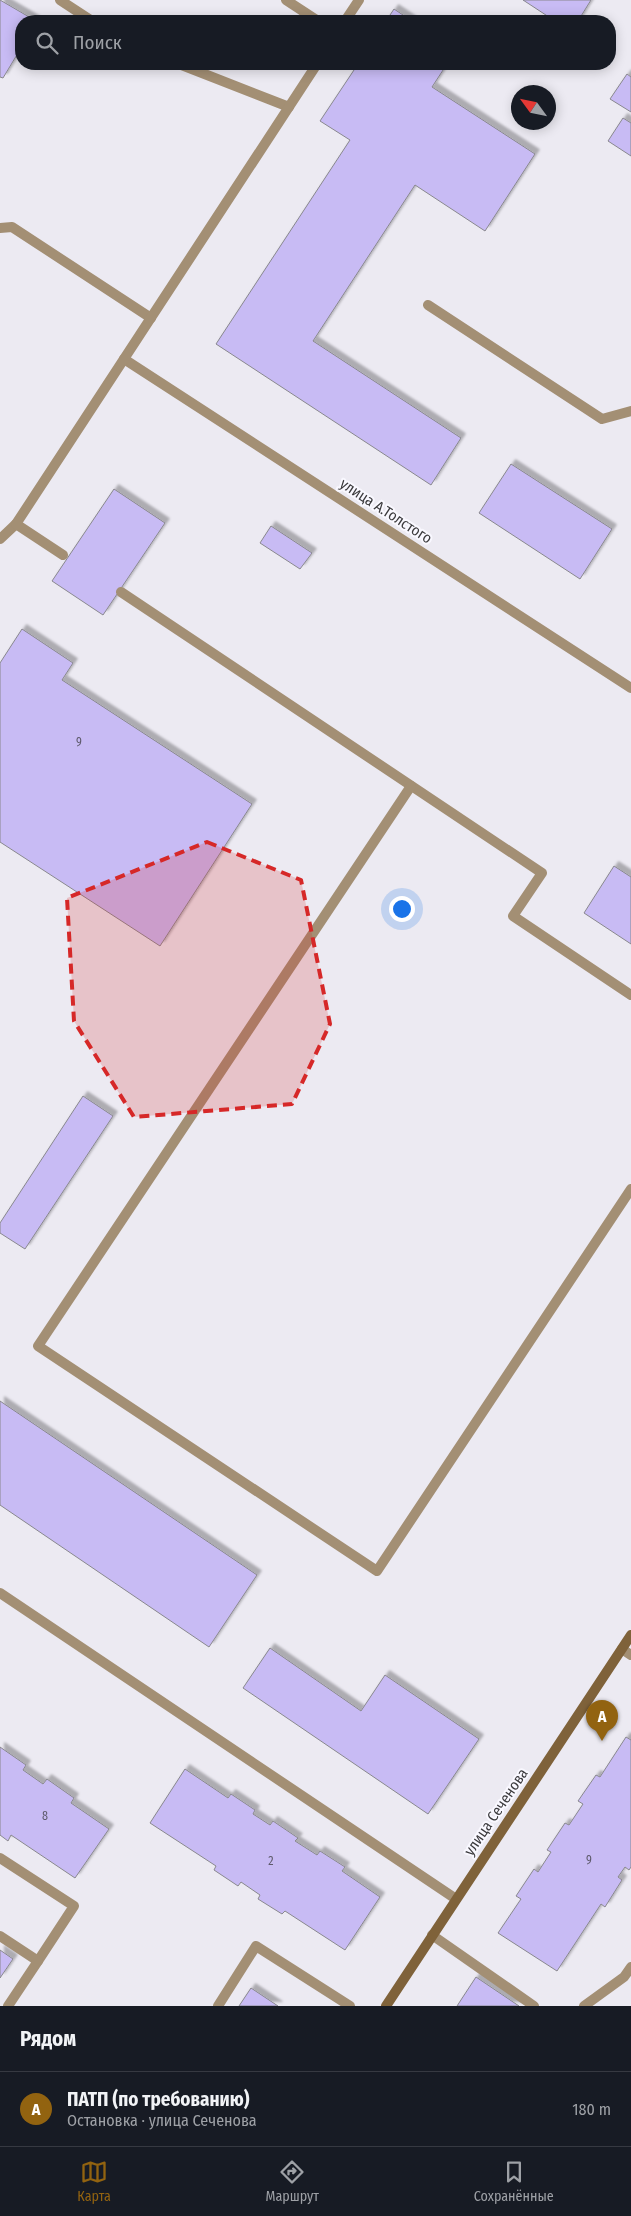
<!DOCTYPE html>
<html lang="ru">
<head>
<meta charset="utf-8">
<style>
	body { margin:0; font-family:"Fira Sans Condensed",sans-serif; background:#242831; color:#f1f3f6 }
	.compass { position:absolute; left:511px; top:85px; width:45px; height:45px; border-radius:50%; background:#171b24; box-shadow:0 2px 12px #0003; rotate:303deg }
	.you { position:absolute; left:401px; top:908px; width:18px; height:18px; margin:-12px; border:4px solid #fff; border-radius:50%; background:#1a73e8; box-shadow:0 0 0 8px #1a73e833 }
	.badge { display:grid; place-items:center; width:32px; height:32px; border-radius:50%; background:#926310; color:#fff; font-size:16px; font-weight:700 }
	.pin { position:absolute; translate:-50% -41px; filter:drop-shadow(0 1px 2px #0008) }
	.pin::after { content:''; position:absolute; top:26px; width:18px; height:15px; background:inherit; clip-path:polygon(0 0,100% 0,50% 100%) }
	.list { margin:0; padding:0; list-style:none }
	h2 { display:flex; justify-content:space-between; align-items:center; height:65px; margin:0; padding:0 20px; font-size:21px }
	h2 small { font-size:16px; font-weight:400; color:#9ea1a6 }
	.list li { display:grid; grid-template-columns:32px 1fr auto; gap:15px; align-items:center; box-sizing:border-box; height:75px; padding:0 20px; border-top:1px solid #363941 }
	.list b { display:block; font-size:19px; white-space:nowrap }
	.list p { margin:0; font-size:16px; white-space:nowrap; color:#9ea1a6 }
	.list em { font-size:16px; font-style:normal; color:#9ea1a6 }
	.icon { flex:none; width:28px; height:28px; fill:none; stroke:currentColor; stroke-width:2; stroke-linecap:round; stroke-linejoin:round }
	.map { position:relative; flex:none; width:631px; height:2006px; overflow:hidden }
	.search { position:absolute; background:#171b24; box-shadow:0 2px 12px #0003; left:15px; right:15px; top:15px; height:55px; display:flex; align-items:center; gap:12px; box-sizing:border-box; padding:0 18px; border-radius:20px; color:#9ea1a6; font-size:19px }
	.sheet { height:140px; background:#171b24 }
	nav { display:flex; justify-content:space-around; align-items:center; box-sizing:border-box; height:70px; border-top:1px solid #363941; background:#171b24; font-size:14px; color:#9ea1a6 }
	nav a { display:grid; justify-items:center; gap:2px }
	nav .on { color:#926310 }
	.map>svg:first-child { display:block }
	.building { fill:#c8bbf4; stroke:#89888e; filter:url(#shadow) }
	.lines { fill:none; stroke-linecap:round; stroke-linejoin:round }
	.service { stroke:#a38f74; stroke-width:10 }
	.minor { stroke:#a38f74; stroke-width:10 }
	.secondary { stroke:#7f623a; stroke-width:10 }
	.marked { fill:#d62828; fill-opacity:0.2; stroke:#d62828; stroke-width:4; stroke-dasharray:10 6; stroke-linejoin:round }
	.labels { text-anchor:middle; dominant-baseline:central; stroke-width:4; stroke-linejoin:round; paint-order:stroke }
	.number-label { font-size:12px; fill:#5e5a6b }
	.street-label { font-size:15px; fill:#3b3a3d; stroke:#f9f8ff }
</style>
</head>
<body>
<div class="map">
<svg width="631" height="2006" viewBox="0 0 631 2006">
	<defs>
		<filter id="shadow"><feDropShadow dx="4.5" dy="-4.5" stdDeviation="1" flood-color="#0004"/></filter>
	</defs>
	<rect width="100%" height="100%" fill="#eceaf2"/>
	<!-- building -->
	<g class="building">
		<path d="M0,0l36,21h-15v27l-18,30 -3,-1z"/>
		<path d="M523,0h68l-13,21h-23z"/>
		<path d="M394,9l18,12h-26z"/>
		<path d="M358,64h89l-15,23 103,67 -50,77 -70,-46 -102,156 148,97 -30,47 -215,-141 134,-204 -30,-19z"/>
		<path d="M627,74l4,3v35l-21,-13z"/>
		<path d="M623,118l8,5v33l-23,-15z"/>
		<path d="M511,464l101,65 -32,50 -101,-66z"/>
		<path d="M114,489l51,34 -62,92 -51,-34z"/>
		<path d="M271,526l41,27 -12,16 -40,-26z"/>
		<path d="M22,629l51,34 -11,17 190,124 -92,142 -160,-104v-179z"/>
		<path d="M614,866l17,11v67l-47,-31z"/>
		<path d="M83,1096l30,20 -88,133 -25,-16v-10z"/>
		<path d="M0,1401l257,174 -48,72 -209,-142z"/>
		<path d="M270,1648l91,63 24,-36 94,64 -51,75 -185,-126z"/>
		<path d="M626,1737l5,3v127l-2,3 -4,-3 -7,10 4,3 -17,27 -4,-3 -44,67 -59,-38 23,-34 -5,-3 18,-27 4,3 13,-20 -4,-2 18,-27 4,2 14,-21 -5,-3 18,-26 4,2z"/>
		<path d="M0,1747l26,18 -3,5 20,14 4,-5 27,19 -3,5 38,26 -34,49 -64,-43 -3,6 -8,-6z"/>
		<path d="M185,1769l43,29 3,-4 24,16 -2,4 17,11 3,-4 25,17 -3,3 22,14 3,-4 25,16 -3,4 38,26 -35,53 -60,-39 -3,3 -24,-15 2,-4 -19,-13 -3,4 -24,-16 2,-4 -66,-43z"/>
		<path d="M0,1950l13,9 -13,19z"/>
		<path d="M476,1977l43,29h-62z"/>
		<path d="M251,1988l27,18h-39z"/>
	</g>
	<g class="lines">
		<!-- service -->
		<g class="service">
			<path d="M60,0l32,21"/>
			<path d="M286,0l32,21"/>
			<path d="M179,64l110,43"/>
			<path d="M0,228l12,-1 139,91"/>
			<path d="M428,305l174,114 29,-8"/>
			<path d="M0,539l16,-15"/>
			<path d="M121,592l421,281 -29,43 118,79"/>
			<path d="M411,786l-373,560 339,225 254,-382"/>
			<path d="M0,1593l456,306"/>
			<path d="M0,1858l74,48 -36,55"/>
			<path d="M432,1935l102,71"/>
			<path d="M0,1936l38,25 -30,45"/>
			<path d="M218,2006l38,-60 94,60"/>
			<path d="M584,2006l40,-29 7,-10"/>
		</g>
		<!-- minor -->
		<g class="minor">
			<path d="M345,21l14,-21"/>
			<path d="M124,359l507,329"/>
			<path d="M63,555l-47,-31 301,-460"/>
			<path d="M622,1649l9,6"/>
		</g>
		<!-- secondary -->
		<path class="secondary" d="M386,2006l245,-371"/>
	</g>
	<!-- marked area -->
	<path class="marked" d="M207,842l94,38 29,144 -38,80 -158,13 -60,-96 -7,-123z"/>
	<g class="labels">
		<!-- number labels -->
		<g class="number-label">
			<text x="79" y="742">9</text>
			<text x="45" y="1816">8</text>
			<text x="589" y="1860">9</text>
			<text x="271" y="1861">2</text>
		</g>
		<!-- street labels -->
		<g class="street-label">
			<text transform="translate(386 511) rotate(33)">улица А.Толстого</text>
			<text transform="translate(496 1812) rotate(-56)">улица Сеченова</text>
		</g>
	</g>
</svg>
<svg class="compass" viewBox="-18 -18 36 36"><path d="M0-13l5 13h-10z" fill="#e53935"/><path d="M0 13l5-13h-10z" fill="#9ea1a6"/></svg>
<div class="you"></div>
<div class="pin badge" style="left:602px;top:1741px">A</div>
<div class="search"><svg class="icon" aria-label="search" viewBox="0 0 24 24"><circle cx="10" cy="10" r="6"/><path d="M15 15l6 6"/></svg>Поиск</div>
</div>
<section class="sheet">
<h2>Рядом<small></small></h2>
<ul class="list">
<li><span class="badge">A</span><div><b>ПАТП (по требованию)</b><p>Остановка · улица Сеченова</p></div><em>180 m</em></li>
</ul>
</section>
<nav>
<a class="on"><svg class="icon" aria-label="map" viewBox="0 0 24 24"><path d="M3 6l6-2 6 2 6-2v14l-6 2-6-2-6 2zM9 4v14M15 6v14"/></svg>Карта</a>
<a><svg class="icon" aria-label="directions" viewBox="0 0 24 24"><path d="M12 3l9 9-9 9-9-9zM9 14v-3h6M13 9l2 2-2 2"/></svg>Маршрут</a>
<a><svg class="icon" aria-label="saved" viewBox="0 0 24 24"><path d="M7 4h10v16l-5-4-5 4z"/></svg>Сохранённые</a>
</nav>
</body>
</html>
